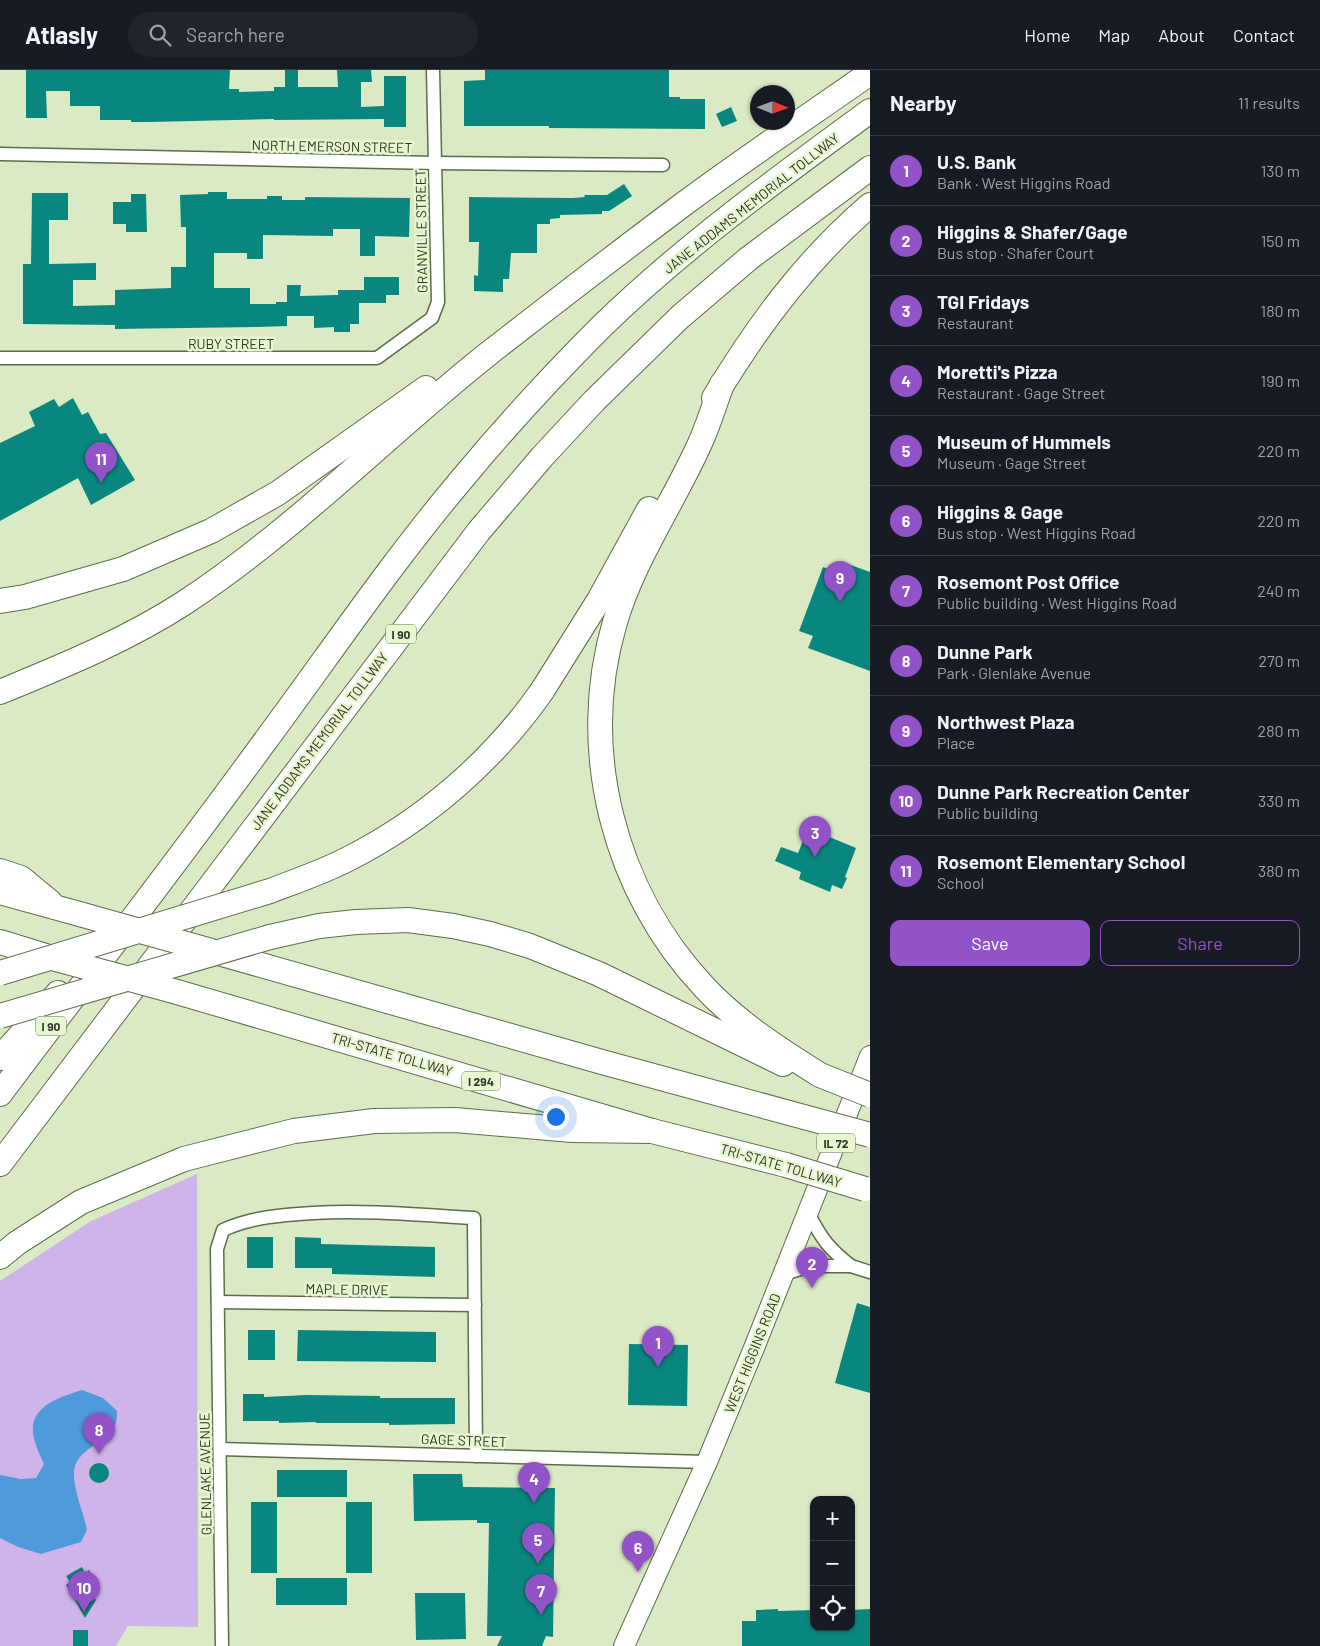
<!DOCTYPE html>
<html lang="en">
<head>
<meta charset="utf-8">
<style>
	body { margin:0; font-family:Barlow,sans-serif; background:#20242c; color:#f1f3f6 }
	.controls { position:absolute; right:15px; bottom:15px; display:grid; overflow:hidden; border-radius:10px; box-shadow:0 1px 4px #0004 }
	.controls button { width:45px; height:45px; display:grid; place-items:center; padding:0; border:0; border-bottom:1px solid #363941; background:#171b24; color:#f1f3f6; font:25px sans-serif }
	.compass { position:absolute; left:750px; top:15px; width:45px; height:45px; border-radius:50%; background:#171b24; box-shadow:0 1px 4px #0004; rotate:91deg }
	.you { position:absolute; left:555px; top:1046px; width:18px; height:18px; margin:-12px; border:4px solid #fff; border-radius:50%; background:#1a73e8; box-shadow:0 0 0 8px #1a73e833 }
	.badge { display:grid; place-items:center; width:32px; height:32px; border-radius:50%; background:#9252c8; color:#fff; font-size:16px; font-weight:700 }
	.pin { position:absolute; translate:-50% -41px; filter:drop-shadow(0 1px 2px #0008) }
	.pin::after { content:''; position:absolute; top:26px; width:18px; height:15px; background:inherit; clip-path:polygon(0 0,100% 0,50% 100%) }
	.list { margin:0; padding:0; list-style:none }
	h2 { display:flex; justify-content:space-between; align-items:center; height:65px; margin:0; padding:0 20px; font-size:21px }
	h2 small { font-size:16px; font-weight:400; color:#9ea1a6 }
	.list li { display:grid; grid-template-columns:32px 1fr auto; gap:15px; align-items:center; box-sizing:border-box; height:70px; padding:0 20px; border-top:1px solid #363941 }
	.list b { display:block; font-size:19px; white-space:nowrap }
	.list p { margin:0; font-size:16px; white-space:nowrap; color:#9ea1a6 }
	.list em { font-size:16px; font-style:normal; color:#9ea1a6 }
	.actions { display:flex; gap:10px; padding:15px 20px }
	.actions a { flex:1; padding:11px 0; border:1px solid #9252c8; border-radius:10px; text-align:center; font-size:18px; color:#9252c8 }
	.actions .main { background:#9252c8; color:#fff }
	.icon { flex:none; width:28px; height:28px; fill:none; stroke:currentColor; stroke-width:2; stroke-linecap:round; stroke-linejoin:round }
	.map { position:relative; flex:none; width:870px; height:1576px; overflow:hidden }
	header { display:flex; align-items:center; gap:30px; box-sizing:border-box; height:70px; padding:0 25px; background:#171b24; border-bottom:1px solid #363941 }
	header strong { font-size:24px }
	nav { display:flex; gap:28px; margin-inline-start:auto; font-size:18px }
	.search { width:350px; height:45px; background:#20242c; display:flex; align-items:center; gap:12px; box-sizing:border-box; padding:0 18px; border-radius:28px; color:#9ea1a6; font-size:19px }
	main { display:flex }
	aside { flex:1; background:#171b24 }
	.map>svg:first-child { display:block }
	.green { fill:#ceb4e9 }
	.water { fill:#4f9ada }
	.building { fill:#09877e }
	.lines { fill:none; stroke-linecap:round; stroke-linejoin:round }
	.minor-casing { stroke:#5e6c4b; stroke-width:15 }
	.primary-casing { stroke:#5e6c4b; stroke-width:22 }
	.motorway-casing { stroke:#5e6c4b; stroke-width:26 }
	.minor { stroke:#fff; stroke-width:12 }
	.primary { stroke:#fff; stroke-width:20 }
	.motorway { stroke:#fff; stroke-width:24 }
	.motorway-bridge-casing { stroke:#5e6c4b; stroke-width:26; stroke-linecap:butt }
	.motorway-bridge { stroke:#fff; stroke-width:24 }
	.labels { text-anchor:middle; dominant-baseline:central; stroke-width:5; stroke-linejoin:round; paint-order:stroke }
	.shield { fill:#e7f8d1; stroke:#66705a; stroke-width:1 }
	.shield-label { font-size:12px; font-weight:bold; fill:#2f3527 }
	.street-label { font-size:14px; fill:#2f3527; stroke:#e7f8d1 }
</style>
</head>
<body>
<header>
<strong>Atlasly</strong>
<div class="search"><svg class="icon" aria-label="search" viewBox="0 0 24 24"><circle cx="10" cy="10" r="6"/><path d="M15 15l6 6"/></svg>Search here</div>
<nav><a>Home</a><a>Map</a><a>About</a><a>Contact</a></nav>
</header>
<main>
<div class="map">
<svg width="870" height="1576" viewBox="0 0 870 1576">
	<rect width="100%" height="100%" fill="#daeac4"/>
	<!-- green -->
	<path class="green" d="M197,1104l1,453 -70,-1 -12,20h-116v-365l91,-60z"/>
	<!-- water -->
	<path class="water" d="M82,1320l21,8 14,13c0,4 0,8 -1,11 -8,23 -44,26 -42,54 0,14 10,39 13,54l-6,12 -40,12 -23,-7 -18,-9v-63l21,4 15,-1 8,-14c-3,-7 -7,-14 -9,-22 -11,-34 22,-44 47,-52z"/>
	<!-- building -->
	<g class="building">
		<path d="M26,0h204l-1,19h10v3l35,-1v-4h11v-17h13v17h40l-1,-17h34l1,12h-11v25l23,-1v-30h22v51h-22v-8l-110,1v-1l-124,3h-19v-2h-31v-14h-30v-15h-24l1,27h-21z"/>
		<path d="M485,0h184v27h11v2h25v30l-156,-1v-2h-85v-45l21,-1z"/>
		<path d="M731,37l6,14 -15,6 -6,-13z"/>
		<path d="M624,114l8,12 -23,15h-7v3l-42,1v3l-10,1v5h-13v29h-26l-2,26h-6v13l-29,-1v-16l4,1 1,-34h-10v-45l104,1 12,-1 -1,-2h23z"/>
		<path d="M208,122h19v7h40v-3h15v4h23v-3l105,1 -1,39 -34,-1v20h-15v-27h-27v7l-70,-1v24h-16v-6h-33v35h36v16h26v-2h11v-17h14l-1,11 38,-1v-5h26v-13h35v18h-13v8h-27v21h-9v8h-16v-5l-20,1v-12h-27v10l-29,1 -143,2v-4l-92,-1v-60h8l1,-71h36v27h-19v44l47,-1v17h-23v26l42,-1v-15l56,-2v-21h15v-40h-5l-1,-32 28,-1z"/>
		<path d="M131,124h15l1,38h-21v-8h-13v-22h18z"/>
		<path d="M73,328l9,17 6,-3 12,22 6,-1 29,47 -44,25 -13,-27 -78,43v-78l35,-17 -6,-14 25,-13 5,8z"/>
		<path d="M840,491l30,11v99l-62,-23 5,-12 -14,-5 24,-64 13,5z"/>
		<path d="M808,758l48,20 -11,29 2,1 -5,11 -10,-4 -2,7 -31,-13 2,-7 -26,-11 6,-14 17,6z"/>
		<rect x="247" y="1167" width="26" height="31"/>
		<path d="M295,1167l26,1v6l114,3v30l-103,-3v-6h-37z"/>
		<path d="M857,1233l13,4v86l-35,-10z"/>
		<rect x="248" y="1260" width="27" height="30"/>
		<path d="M298,1260l138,2v30l-139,-1z"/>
		<path d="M629,1274l59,1 -1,61 -59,-1z"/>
		<path d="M243,1324h21v3l43,-2 73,1v2h75v26l-66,1v-2h-73v-1l-37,1v-2h-36z"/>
		<circle cx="99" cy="1403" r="10"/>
		<rect x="277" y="1400" width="70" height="27"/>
		<path d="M413,1404h49l1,13 92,1 -2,149 -7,-1 -4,10h-45l5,-10h-15l2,-113h-12v-3l-63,1z"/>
		<rect x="251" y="1432" width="26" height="71"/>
		<rect x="346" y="1432" width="26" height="71"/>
		<path d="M82,1497l3,6 4,-3 11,20 -8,4 4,6 -11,18 -19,-33 4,-3 -4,-6z"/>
		<rect x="276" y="1508" width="71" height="27"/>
		<path d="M415,1523h50l1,46 -50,1z"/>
		<path d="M778,1539v2l36,-1v17h37v-17l19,-1v37h-128v-25h14v-11z"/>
		<rect x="73" y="1560" width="15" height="16"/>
	</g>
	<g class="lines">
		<defs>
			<g id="minor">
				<path d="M0,84l435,9 228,2"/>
				<path d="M0,288h377l55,-40 6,-16 -5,-232"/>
				<path d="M808,1143c14,26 20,35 43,53"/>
				<path d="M784,1204l26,-8h41l19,6"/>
				<path d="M218,1232l257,3"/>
				<path d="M220,1379l487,13"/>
				<path d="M222,1576l-5,-397 6,-19c29,-13 58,-15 90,-17 54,-3 107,2 161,5l2,238"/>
			</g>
			<path id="primary" d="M624,1576l83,-184 47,-114 116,-292"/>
			<g id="motorway">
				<path d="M722,314c-7,19 -13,39 -21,57 -27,61 -67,117 -86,181 -38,128 -1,270 90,366 33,35 75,62 115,87"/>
				<path d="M714,328c43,-72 92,-138 156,-193"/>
				<path d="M0,531l25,-4 98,-28 88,-38 67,-38 148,-105"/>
				<path d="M542,621l57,-91 50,-91"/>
				<path d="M0,622c63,-26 127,-52 184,-89 110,-72 202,-168 304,-249 64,-50 128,-99 193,-148 62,-46 126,-89 189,-133"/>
				<path d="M0,801l21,7 29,24"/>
				<path d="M0,822l83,23"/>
				<path d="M270,867l49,-11 37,-4 52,-2 45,6 37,8 40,12 69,28 184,90"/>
				<path d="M0,872l52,16"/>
				<path d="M208,880l394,112 202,55"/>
				<path d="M177,922l475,139 134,34"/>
				<path d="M0,988l58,-65"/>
				<path d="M0,1024c88,-117 177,-232 263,-350 66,-89 128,-181 199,-265 44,-53 91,-104 139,-152 82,-80 176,-148 269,-216"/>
				<path d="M0,1094l479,-633 63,-74 52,-56 86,-84 68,-58 122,-91"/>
				<path d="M0,1187l17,-14 64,-41 103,-43 110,-28 80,-10 81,-1 117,10 80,1"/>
			</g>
		</defs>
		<!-- minor casing -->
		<use href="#minor" class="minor-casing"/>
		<!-- primary casing -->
		<use href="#primary" class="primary-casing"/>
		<!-- motorway casing -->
		<use href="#motorway" class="motorway-casing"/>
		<!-- minor -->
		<use href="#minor" class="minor"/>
		<!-- primary -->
		<use href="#primary" class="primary"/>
		<!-- motorway -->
		<use href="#motorway" class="motorway"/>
		<defs>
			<g id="motorway-bridge">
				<path d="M83,845l125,35"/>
				<path d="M52,888l125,34"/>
				<path d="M0,903l270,-82c26,-10 53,-19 78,-32 77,-39 145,-98 194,-168"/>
				<path d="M0,946l270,-79"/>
				<path d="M820,1005l50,20"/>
				<path d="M804,1047l66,18"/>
				<path d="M786,1095l79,24"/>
			</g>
		</defs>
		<!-- motorway-bridge casing -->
		<use href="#motorway-bridge" class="motorway-bridge-casing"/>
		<!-- motorway-bridge -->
		<use href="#motorway-bridge" class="motorway-bridge"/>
	</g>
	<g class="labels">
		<!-- shield labels -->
		<g class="shield">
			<rect x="386" y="554.5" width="30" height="19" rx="4"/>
			<rect x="36" y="946.5" width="30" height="19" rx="4"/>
			<rect x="462" y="1001.5" width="38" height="19" rx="4"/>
			<rect x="817" y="1063.5" width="38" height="19" rx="4"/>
		</g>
		<g class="shield-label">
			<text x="401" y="564">I 90</text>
			<text x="51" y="956">I 90</text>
			<text x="481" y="1011">I 294</text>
			<text x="836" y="1073">IL 72</text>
		</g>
		<!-- street labels -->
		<g class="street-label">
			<text transform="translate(332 76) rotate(1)">NORTH EMERSON STREET</text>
			<text transform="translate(751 133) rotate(-38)">JANE ADDAMS MEMORIAL TOLLWAY</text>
			<text transform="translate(421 161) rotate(-91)">GRANVILLE STREET</text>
			<text x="231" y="273">RUBY STREET</text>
			<text transform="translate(319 671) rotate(-53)">JANE ADDAMS MEMORIAL TOLLWAY</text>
			<text transform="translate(392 984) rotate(16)">TRI-STATE TOLLWAY</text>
			<text transform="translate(781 1095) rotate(16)">TRI-STATE TOLLWAY</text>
			<text transform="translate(347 1219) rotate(1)">MAPLE DRIVE</text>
			<text transform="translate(752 1283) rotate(-68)">WEST HIGGINS ROAD</text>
			<text transform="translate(464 1370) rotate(2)">GAGE STREET</text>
			<text transform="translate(205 1404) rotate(-91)">GLENLAKE AVENUE</text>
		</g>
	</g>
</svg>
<div class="controls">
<button>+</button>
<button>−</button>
<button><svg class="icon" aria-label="locate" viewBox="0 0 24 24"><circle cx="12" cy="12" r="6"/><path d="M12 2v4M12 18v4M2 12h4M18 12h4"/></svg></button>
</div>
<svg class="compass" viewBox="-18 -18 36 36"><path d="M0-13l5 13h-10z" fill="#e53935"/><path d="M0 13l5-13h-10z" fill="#9ea1a6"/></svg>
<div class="you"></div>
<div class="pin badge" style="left:658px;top:1297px">1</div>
<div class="pin badge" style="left:812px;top:1218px">2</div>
<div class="pin badge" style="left:815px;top:787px">3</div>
<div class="pin badge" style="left:534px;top:1433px">4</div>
<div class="pin badge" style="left:538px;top:1494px">5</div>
<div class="pin badge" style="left:638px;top:1502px">6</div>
<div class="pin badge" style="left:541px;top:1545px">7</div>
<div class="pin badge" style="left:99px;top:1384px">8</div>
<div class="pin badge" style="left:840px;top:532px">9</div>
<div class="pin badge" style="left:84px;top:1542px">10</div>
<div class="pin badge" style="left:101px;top:413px">11</div>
</div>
<aside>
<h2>Nearby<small>11 results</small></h2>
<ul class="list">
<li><span class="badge">1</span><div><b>U.S. Bank</b><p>Bank · West Higgins Road</p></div><em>130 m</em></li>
<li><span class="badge">2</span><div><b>Higgins &amp; Shafer/Gage</b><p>Bus stop · Shafer Court</p></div><em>150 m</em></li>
<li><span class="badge">3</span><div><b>TGI Fridays</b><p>Restaurant</p></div><em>180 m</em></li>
<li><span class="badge">4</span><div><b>Moretti's Pizza</b><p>Restaurant · Gage Street</p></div><em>190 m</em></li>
<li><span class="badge">5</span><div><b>Museum of Hummels</b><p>Museum · Gage Street</p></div><em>220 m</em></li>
<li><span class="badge">6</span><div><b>Higgins &amp; Gage</b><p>Bus stop · West Higgins Road</p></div><em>220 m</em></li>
<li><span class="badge">7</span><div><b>Rosemont Post Office</b><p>Public building · West Higgins Road</p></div><em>240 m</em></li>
<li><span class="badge">8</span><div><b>Dunne Park</b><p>Park · Glenlake Avenue</p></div><em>270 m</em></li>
<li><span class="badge">9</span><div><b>Northwest Plaza</b><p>Place</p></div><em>280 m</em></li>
<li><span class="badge">10</span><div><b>Dunne Park Recreation Center</b><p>Public building</p></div><em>330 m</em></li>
<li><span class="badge">11</span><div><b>Rosemont Elementary School</b><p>School</p></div><em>380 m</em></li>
</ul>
<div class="actions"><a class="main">Save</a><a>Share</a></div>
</aside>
</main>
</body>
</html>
